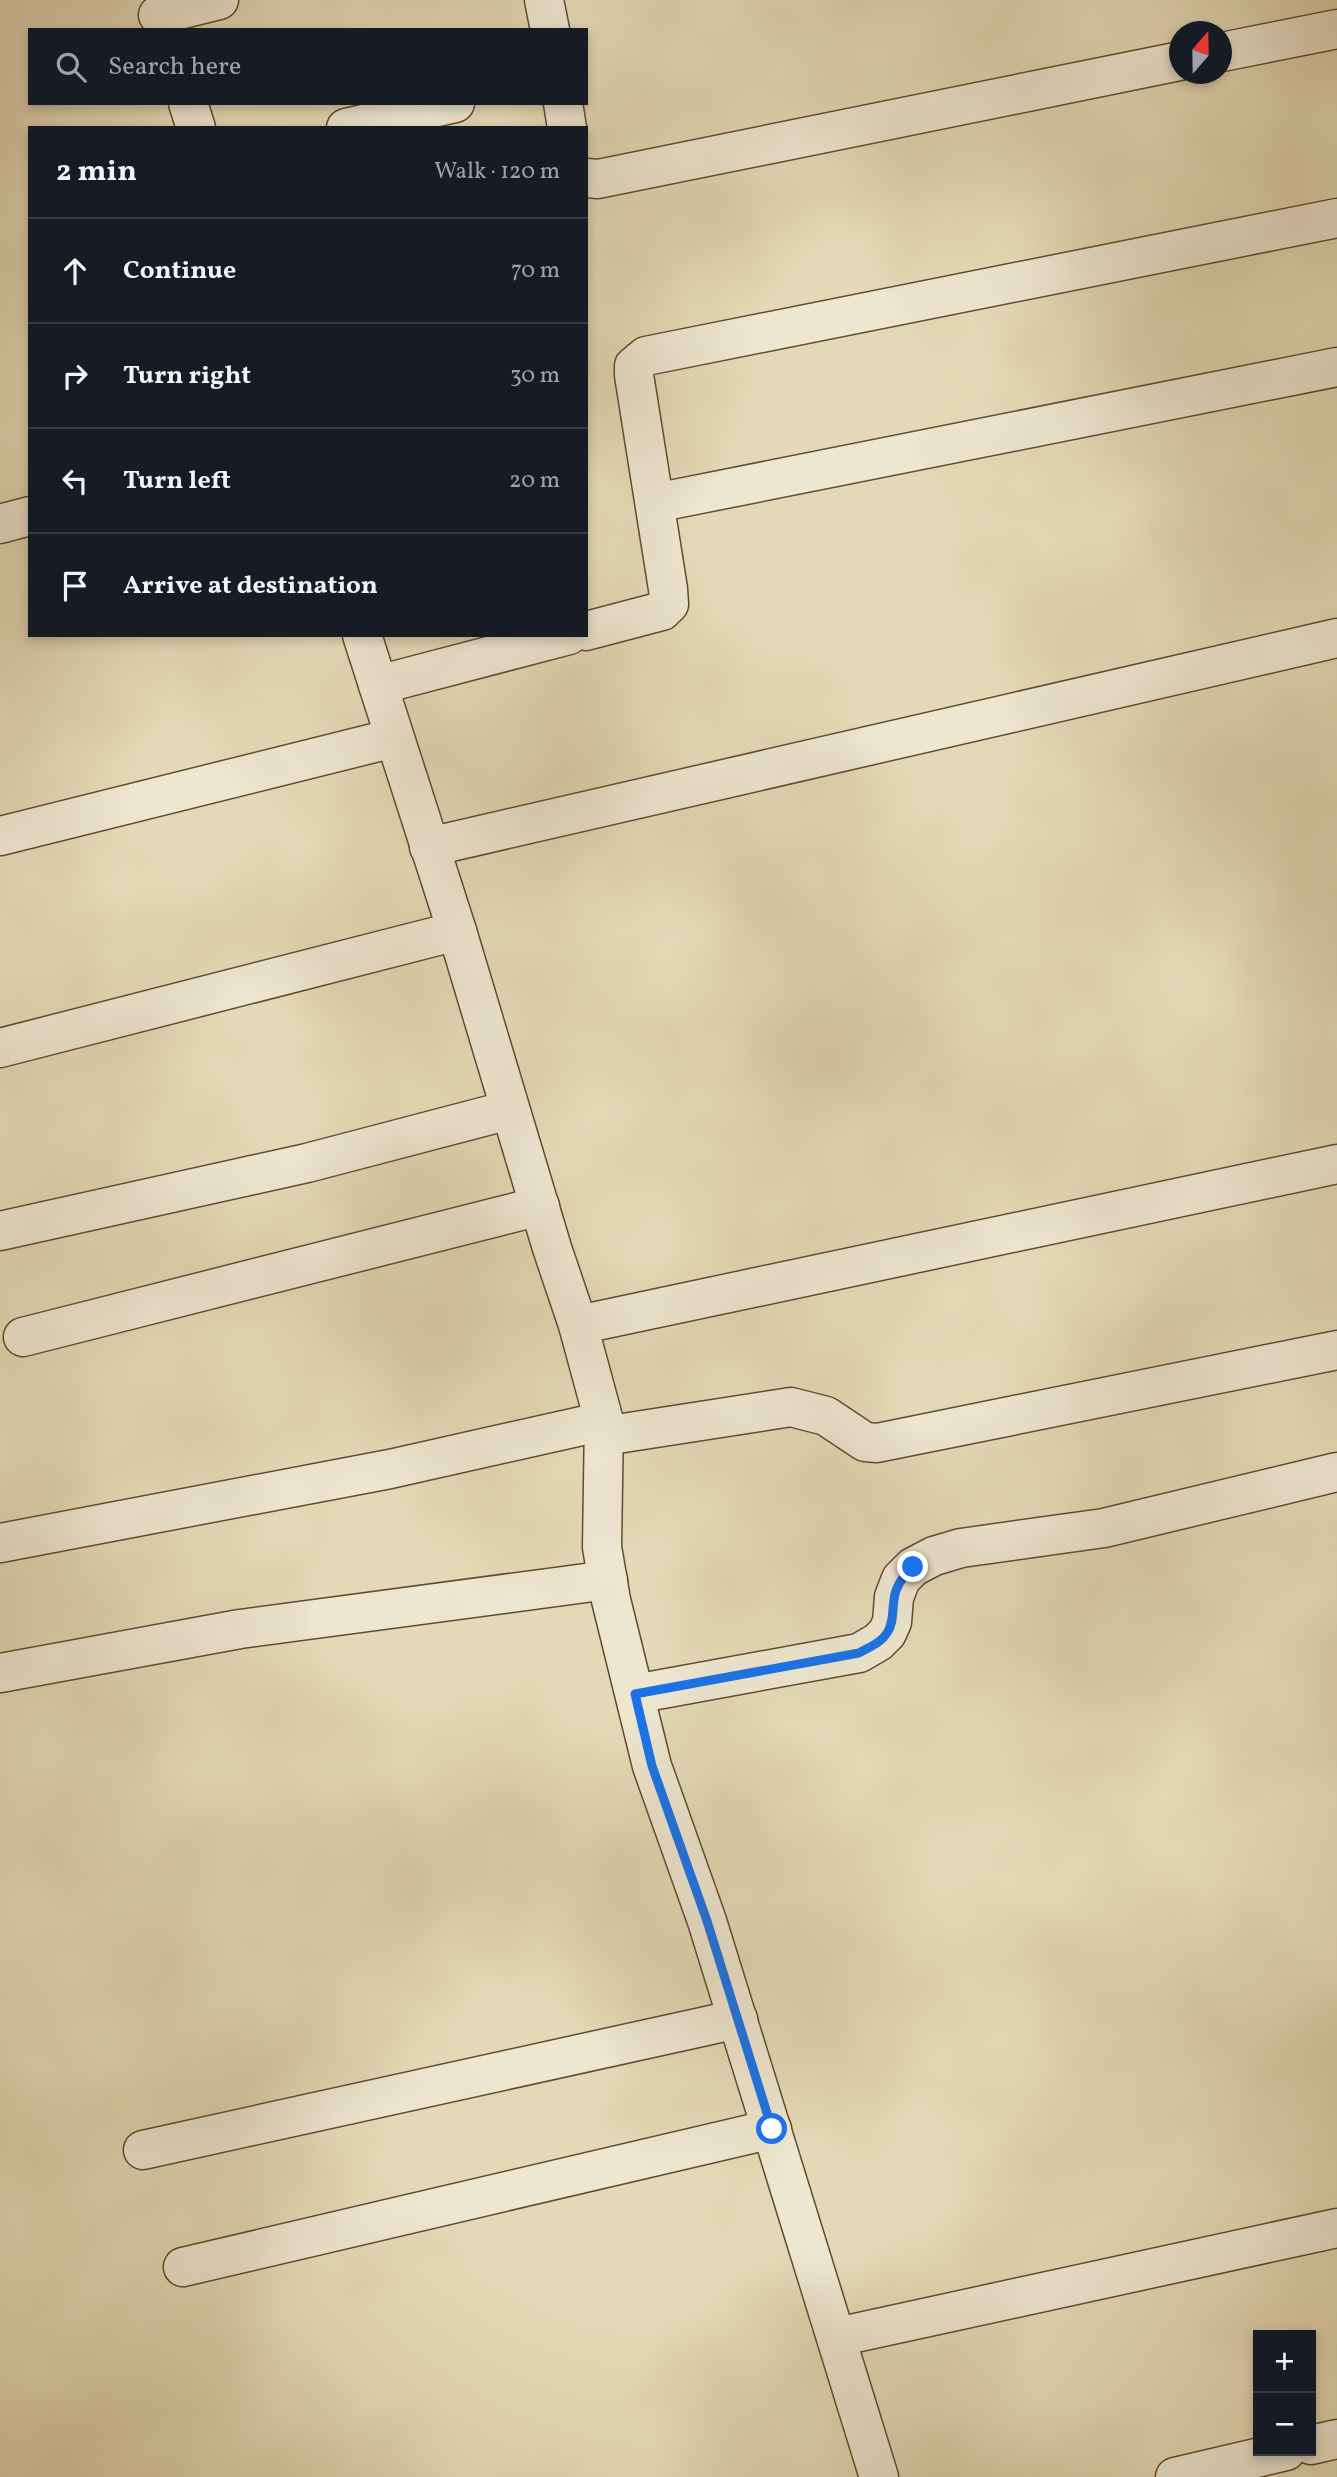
<!DOCTYPE html>
<html lang="en">
<head>
<meta charset="utf-8">
<style>
	body { margin:0; font-family:Vollkorn,serif; background:#20242c; color:#f1f3f6 }
	.controls { position:absolute; right:21px; bottom:21px; display:grid; overflow:hidden; border-radius:0px; box-shadow:0 4px 10px #0003 }
	.controls button { width:63px; height:63px; display:grid; place-items:center; padding:0; border:0; border-bottom:2px solid #363941; background:#171b24; color:#f1f3f6; font:35px sans-serif }
	.compass { position:absolute; left:1169px; top:21px; width:63px; height:63px; border-radius:50%; background:#171b24; box-shadow:0 4px 10px #0003; rotate:20deg }
	.stop { position:absolute; width:21px; height:21px; margin:-16px; border:5px solid #1a73e8; border-radius:50%; background:#fff }
	.stop.end { background:#1a73e8; border-color:#fff; box-shadow:0 2px 7px #0008 }
	.list { margin:0; padding:0; list-style:none }
	h2 { display:flex; justify-content:space-between; align-items:center; height:91px; margin:0; padding:0 28px; font-size:30px }
	h2 small { font-size:23px; font-weight:400; color:#9ea1a6 }
	.list li { display:grid; grid-template-columns:46px 1fr auto; gap:21px; align-items:center; box-sizing:border-box; height:105px; padding:0 28px; border-top:2px solid #363941 }
	.list b { display:block; font-size:26px; white-space:nowrap }
	.list em { font-size:23px; font-style:normal; color:#9ea1a6 }
	.icon { flex:none; width:38px; height:38px; fill:none; stroke:currentColor; stroke-width:2; stroke-linecap:round; stroke-linejoin:round }
	.map { position:relative; flex:none; width:1337px; height:2477px; overflow:hidden }
	.search { position:absolute; background:#171b24; box-shadow:0 4px 10px #0003; left:28px; top:28px; width:560px; height:77px; display:flex; align-items:center; gap:18px; box-sizing:border-box; padding:0 24px; border-radius:0px; color:#9ea1a6; font-size:26px }
	.panel { position:absolute; background:#171b24; box-shadow:0 4px 10px #0003; left:28px; top:126px; width:560px; height:511px; border-radius:0px }
	.map>svg:first-child { display:block }
	.lines { fill:none; stroke-linecap:round; stroke-linejoin:round }
	.minor-casing { stroke:#604b2e; stroke-width:41 }
	.minor { stroke:#ede6d0; stroke-width:38 }
	.route { stroke:#1a73e8; stroke-width:9 }
</style>
</head>
<body>
<div class="map">
<svg width="1337" height="2477" viewBox="0 0 1337 2477">
	<rect width="100%" height="100%" fill="#e4d9b6"/>
	<filter id="stains"><feTurbulence type="fractalNoise" baseFrequency=".00286" numOctaves="4"/><feColorMatrix values="0 0 0 0 .2 0 0 0 0 .09 0 0 0 0 .02 0 0 0 .5 -.17"/></filter>
	<radialGradient id="worn" r=".72"><stop offset=".6" stop-color="#630" stop-opacity="0"/><stop offset="1" stop-color="#630" stop-opacity=".3"/></radialGradient>
	<g class="lines">
		<defs>
			<g id="minor">
				<path d="M544,0l6,30"/>
				<path d="M158,15l61,-15"/>
				<path d="M1222,52l115,-23"/>
				<path d="M188,103l8,25"/>
				<path d="M563,103l4,25"/>
				<path d="M346,128l109,-25"/>
				<path d="M586,178l12,1 582,-118"/>
				<path d="M655,503l682,-136"/>
				<path d="M0,524l30,-8"/>
				<path d="M586,631l76,-20 7,-7 -1,-15 -34,-214v-9l12,-10 691,-138"/>
				<path d="M362,635l95,296 95,317 26,77 26,96 -2,126 9,53 41,166 55,155 172,556"/>
				<path d="M378,685l191,-50"/>
				<path d="M0,836l394,-98"/>
				<path d="M429,847l908,-209"/>
				<path d="M0,1048l457,-117"/>
				<path d="M0,1231l307,-68 202,-53"/>
				<path d="M578,1325l759,-161"/>
				<path d="M23,1337l517,-131"/>
				<path d="M604,1436l187,-29 35,9 39,26 12,1 460,-93"/>
				<path d="M0,1543l390,-74 214,-48"/>
				<path d="M0,1673l240,-44 368,-49"/>
				<path d="M635,1694l224,-41 19,-11 9,-9 5,-11 2,-25 7,-18 12,-12 21,-11 27,-8 143,-20 233,-56"/>
				<path d="M143,2150l595,-131"/>
				<path d="M183,2267l589,-138"/>
				<path d="M837,2337l500,-109"/>
				<path d="M1311,2445l26,-6"/>
				<path d="M1175,2477l111,-26"/>
			</g>
		</defs>
		<!-- minor casing -->
		<use href="#minor" class="minor-casing"/>
		<!-- minor -->
		<use href="#minor" class="minor"/>
	</g>
	<g class="lines">
		<!-- route -->
		<path class="route" d="M772,2129l-65,-208 -55,-155 -17,-72 224,-41c10,-6 22,-10 28,-20 7,-10 5,-22 7,-33 1,-14 9,-24 19,-33"/>
	</g>
	<rect width="100%" height="100%" filter="url(#stains)"/>
	<rect width="100%" height="100%" fill="url(#worn)"/>
</svg>
<div class="controls">
<button>+</button>
<button>−</button>
</div>
<svg class="compass" viewBox="-18 -18 36 36"><path d="M0-13l5 13h-10z" fill="#e53935"/><path d="M0 13l5-13h-10z" fill="#9ea1a6"/></svg>
<div class="stop" style="left:772px;top:2129px"></div>
<div class="stop end" style="left:913px;top:1567px"></div>
<div class="search"><svg class="icon" aria-label="search" viewBox="0 0 24 24"><circle cx="10" cy="10" r="6"/><path d="M15 15l6 6"/></svg>Search here</div>
<section class="panel">
<h2>2 min<small>Walk · 120 m</small></h2>
<ul class="list">
<li><svg class="icon" aria-label="ahead" viewBox="0 0 24 24"><path d="M12 20V5M6 11l6-6 6 6"/></svg><div><b>Continue</b></div><em>70 m</em></li>
<li><svg class="icon" aria-label="right" viewBox="0 0 24 24"><path d="M7 20v-9h11M14 6l5 5-5 5"/></svg><div><b>Turn right</b></div><em>30 m</em></li>
<li><svg class="icon" aria-label="left" viewBox="0 0 24 24"><path d="M17 20v-9H6M10 6l-5 5 5 5"/></svg><div><b>Turn left</b></div><em>20 m</em></li>
<li><svg class="icon" aria-label="arrive" viewBox="0 0 24 24"><path d="M6 21V4h12l-3 4 3 4H6"/></svg><div><b>Arrive at destination</b></div></li>
</ul>
</section>
</div>
</body>
</html>
